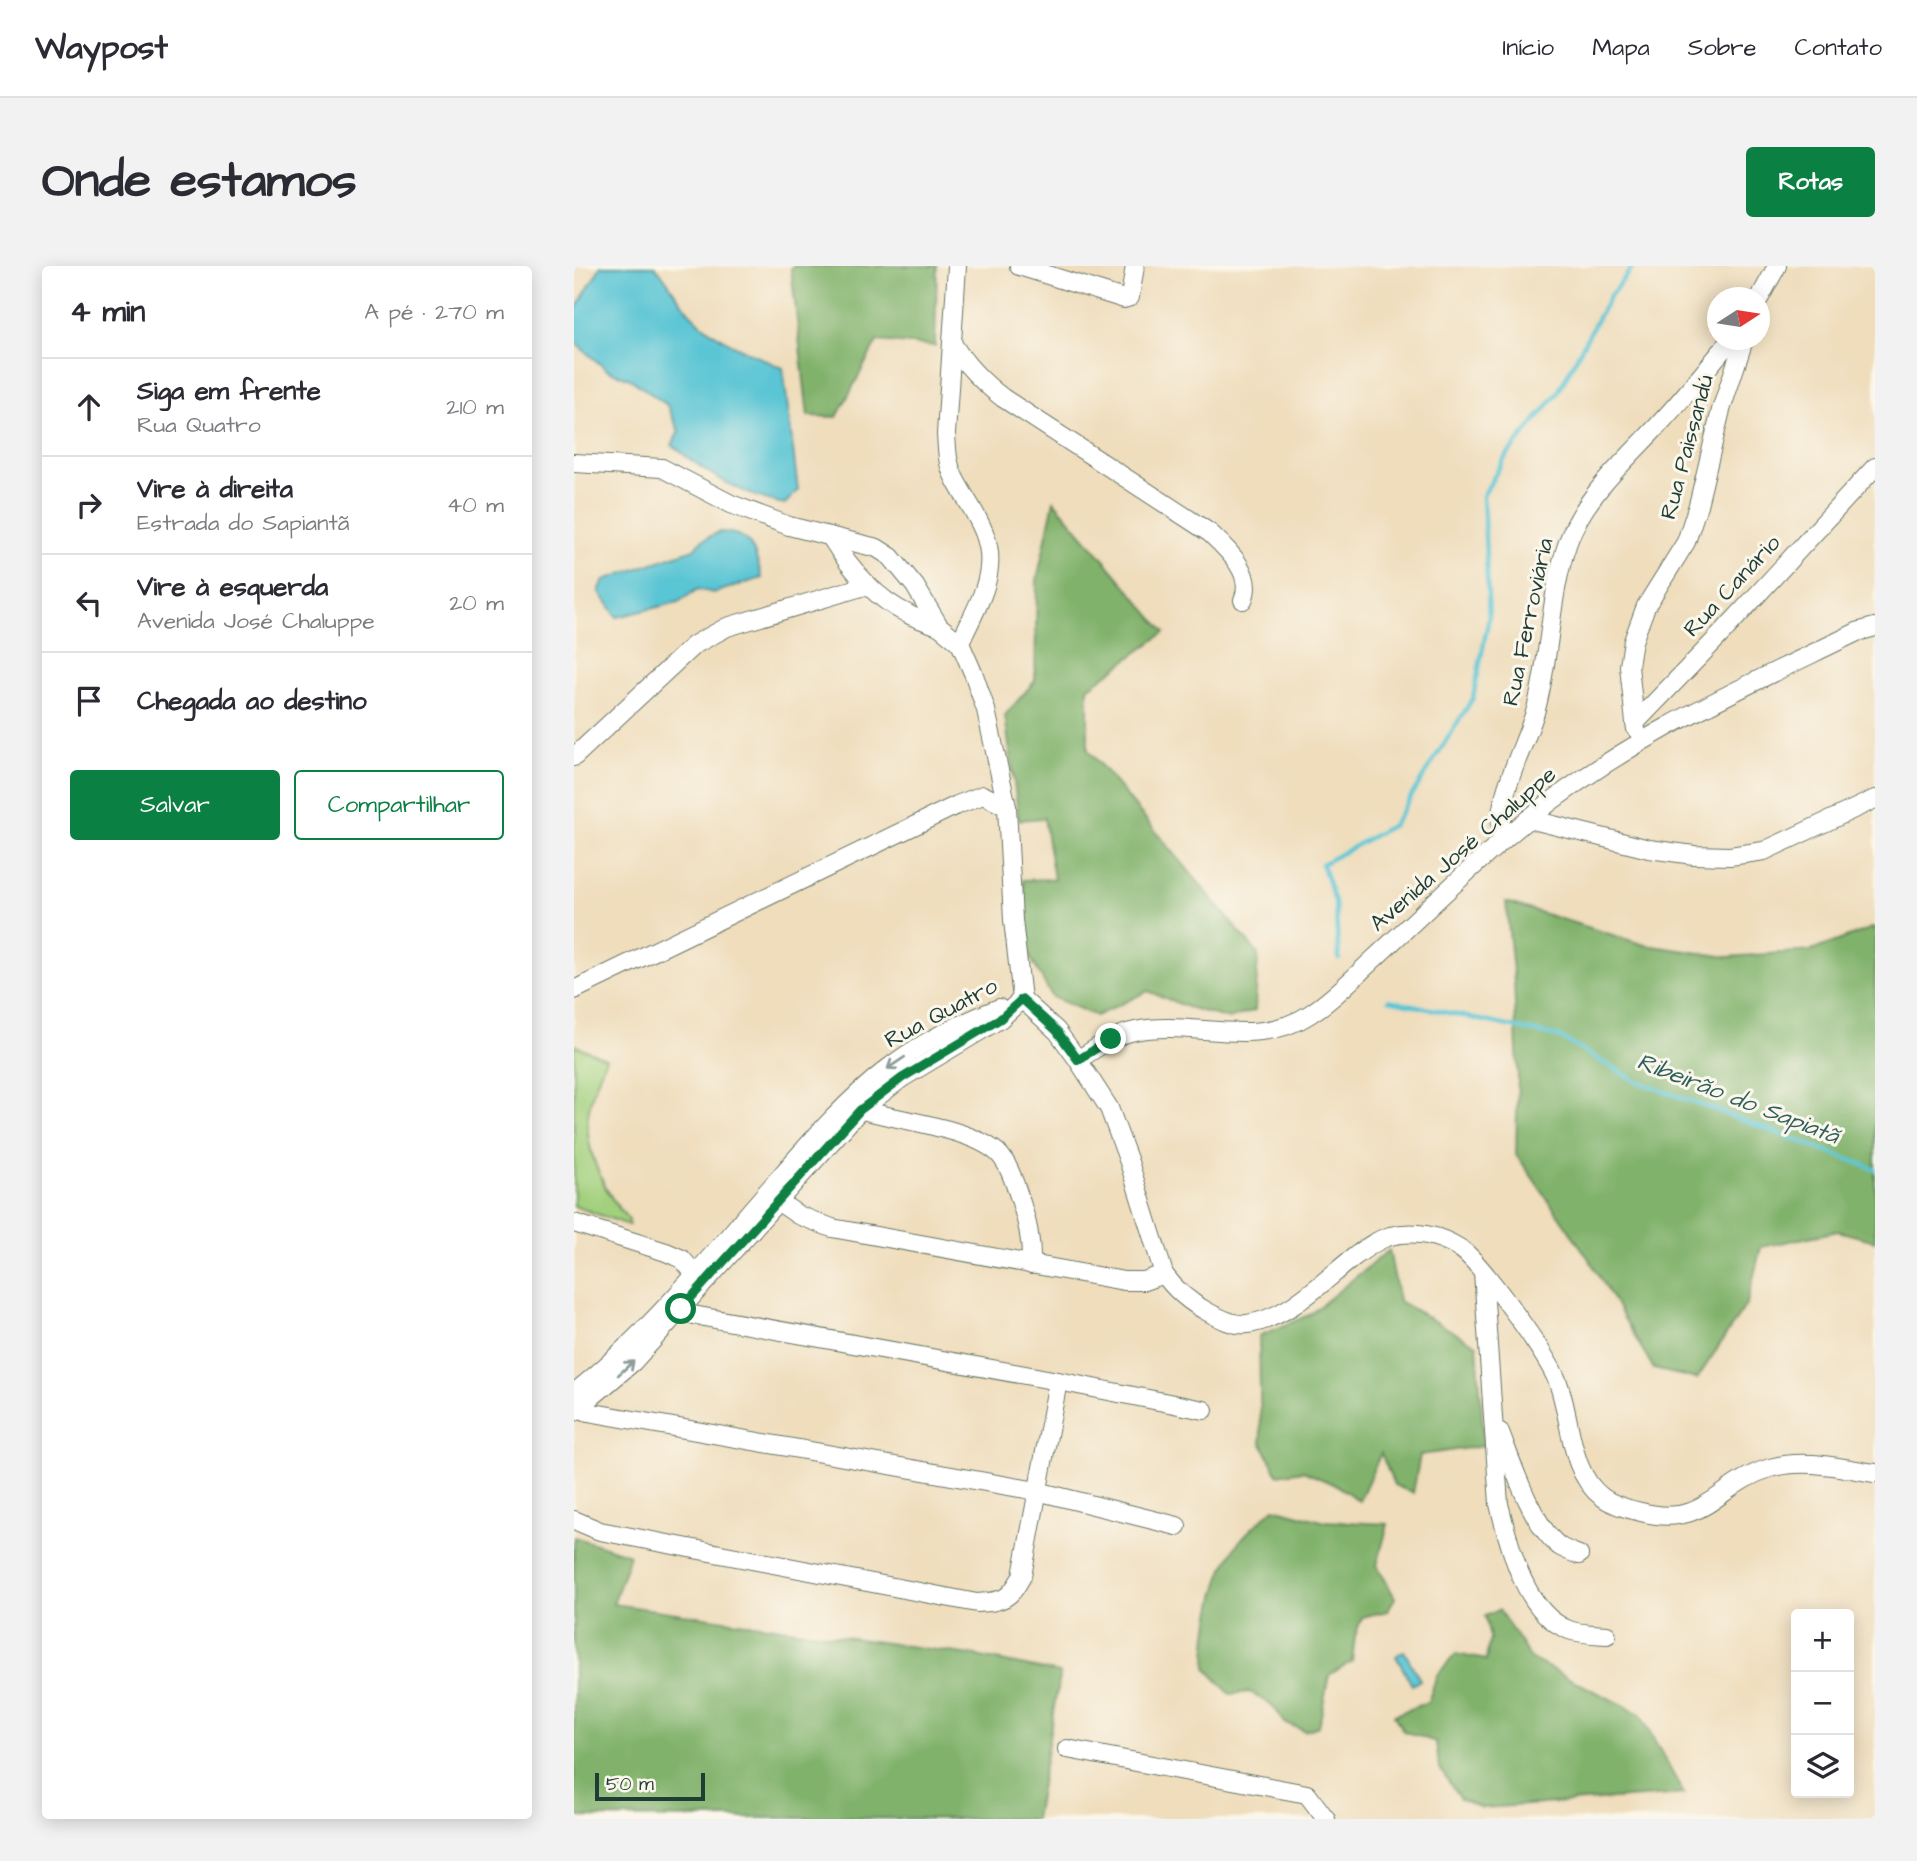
<!DOCTYPE html>
<html lang="pt">
<head>
<meta charset="utf-8">
<style>
	body { margin:0; font-family:"Architects Daughter",sans-serif; background:#f2f2f3; color:#2b2b33 }
	.controls { position:absolute; right:21px; bottom:21px; display:grid; overflow:hidden; border-radius:7px; box-shadow:0 4px 18px #0003 }
	.controls button { width:63px; height:63px; display:grid; place-items:center; padding:0; border:0; border-bottom:2px solid #e1e1e2; background:#fff; color:#2b2b33; font:35px sans-serif }
	.compass { position:absolute; left:1133px; top:21px; width:63px; height:63px; border-radius:50%; background:#fff; box-shadow:0 4px 18px #0003; rotate:78deg }
	.scale { position:absolute; left:21px; bottom:18px; width:110px; box-sizing:border-box; padding-left:7px; border:4px solid #1f3d34; border-top:0; font-size:19px; line-height:24px; white-space:nowrap; color:#1f3d34; -webkit-text-stroke:5px #fbf7ec; paint-order:stroke }
	.stop { position:absolute; width:21px; height:21px; margin:-16px; border:5px solid #0b8043; border-radius:50%; background:#fff }
	.stop.end { background:#0b8043; border-color:#fff; box-shadow:0 2px 7px #0008 }
	.list { margin:0; padding:0; list-style:none }
	h2 { display:flex; justify-content:space-between; align-items:center; height:91px; margin:0; padding:0 28px; font-size:30px }
	h2 small { font-size:23px; font-weight:400; color:#7c7c81 }
	.list li { display:grid; grid-template-columns:46px 1fr auto; gap:21px; align-items:center; box-sizing:border-box; height:98px; padding:0 28px; border-top:2px solid #e1e1e2 }
	.list b { display:block; font-size:26px; white-space:nowrap }
	.list p { margin:0; font-size:23px; white-space:nowrap; color:#7c7c81 }
	.list em { font-size:23px; font-style:normal; color:#7c7c81 }
	.actions { display:flex; gap:14px; padding:21px 28px }
	.actions a { flex:1; padding:16px 0; border:2px solid #0b8043; border-radius:7px; text-align:center; font-size:24px; color:#0b8043 }
	.actions .main { background:#0b8043; color:#fff }
	.icon { flex:none; width:38px; height:38px; fill:none; stroke:currentColor; stroke-width:2; stroke-linecap:round; stroke-linejoin:round }
	.map { position:relative; flex:none; width:1301px; height:1553px; overflow:hidden; border-radius:7px }
	header { display:flex; align-items:center; gap:42px; box-sizing:border-box; height:98px; padding:0 35px; background:#fff; border-bottom:2px solid #e1e1e2 }
	header strong { font-size:33px }
	nav { display:flex; gap:38px; margin-inline-start:auto; font-size:24px }
	.intro { display:flex; align-items:center; justify-content:space-between; box-sizing:border-box; height:168px; padding:0 42px }
	h1 { margin:0; font-size:49px }
	.button { padding:18px 32px; border-radius:7px; background:#0b8043; color:#fff; font-size:24px; font-weight:700 }
	main { display:flex; gap:42px; padding:0 42px }
	aside { flex:1; background:#fff; border-radius:7px; box-shadow:0 4px 18px #0003 }
	.map>svg:first-child { display:block }
	.green { fill:#a2d07d; stroke:#608658; stroke-width:2 }
	.forest { fill:#81b26c; stroke:#507850; stroke-width:2 }
	.water { fill:#5ac5d4; stroke:#3c8184; stroke-width:2 }
	.lines { fill:none; stroke-linecap:round; stroke-linejoin:round }
	.stream { stroke:#5ac5d4; stroke-width:4.5 }
	.minor-casing { stroke:#687564; stroke-width:20 }
	.minor { stroke:#fff; stroke-width:18 }
	.oneway { stroke:#8f9e9a }
	.route { stroke:#0b8043; stroke-width:9 }
	.labels { text-anchor:middle; dominant-baseline:central; stroke-width:6; stroke-linejoin:round; paint-order:stroke }
	.street-label { font-size:23px; fill:#1f3d34; stroke:#fbf7ec }
	.water-label { font-size:24px; font-style:italic; fill:#2e5f5c; stroke:#fbf7ec }
</style>
</head>
<body>
<header>
<strong>Waypost</strong>
<nav><a>Início</a><a>Mapa</a><a>Sobre</a><a>Contato</a></nav>
</header>
<div class="intro"><h1>Onde estamos</h1><a class="button">Rotas</a></div>
<main>
<aside>
<h2>4 min<small>A pé · 270 m</small></h2>
<ul class="list">
<li><svg class="icon" aria-label="ahead" viewBox="0 0 24 24"><path d="M12 20V5M6 11l6-6 6 6"/></svg><div><b>Siga em frente</b><p>Rua Quatro</p></div><em>210 m</em></li>
<li><svg class="icon" aria-label="right" viewBox="0 0 24 24"><path d="M7 20v-9h11M14 6l5 5-5 5"/></svg><div><b>Vire à direita</b><p>Estrada do Sapiantã</p></div><em>40 m</em></li>
<li><svg class="icon" aria-label="left" viewBox="0 0 24 24"><path d="M17 20v-9H6M10 6l-5 5 5 5"/></svg><div><b>Vire à esquerda</b><p>Avenida José Chaluppe</p></div><em>20 m</em></li>
<li><svg class="icon" aria-label="arrive" viewBox="0 0 24 24"><path d="M6 21V4h12l-3 4 3 4H6"/></svg><div><b>Chegada ao destino</b></div></li>
</ul>
<div class="actions"><a class="main">Salvar</a><a>Compartilhar</a></div>
</aside>
<div class="map">
<svg width="1301" height="1553" viewBox="0 0 1301 1553">
	<rect width="100%" height="100%" fill="#fbf7ec"/>
	<filter id="ink" filterUnits="userSpaceOnUse"><feTurbulence type="fractalNoise" baseFrequency=".0143" numOctaves="2"/><feDisplacementMap in="SourceGraphic" scale="14" xChannelSelector="R" yChannelSelector="G"/><feConvolveMatrix kernelMatrix="1 2 1 2 8 2 1 2 1" color-interpolation-filters="sRGB"/></filter>
	<filter id="wash" filterUnits="userSpaceOnUse"><feTurbulence type="fractalNoise" baseFrequency=".00686" numOctaves="4" result="noise"/><feDisplacementMap in="SourceGraphic" scale="28" xChannelSelector="R" yChannelSelector="G"/><feGaussianBlur stdDeviation="1.57" result="paint"/><feColorMatrix in="noise" values="0 0 0 0 0 0 0 0 0 0 0 0 0 0 0 0 0 1.4 0 .05"/><feComposite in="paint" operator="in"/></filter>
	<g filter="url(#wash)">
		<rect width="100%" height="100%" fill="#efddbc"/>
		<!-- green -->
		<path class="green" d="M0,779l32,13c-7,19 -16,38 -18,58 -4,33 18,81 41,104v5l-55,-19z"/>
		<!-- forest -->
		<g class="forest">
			<path d="M219,0h144l-2,80 -58,-5 -40,76 -29,-1 -17,-148z"/>
			<path d="M480,235l111,131 -77,56v62l170,204 -3,56 -26,9 -42,-12 -39,-16 -52,25 -44,-19 -24,-44 -5,-73 31,-1 -10,-61 -25,2 -14,-105 30,-34 2,-101z"/>
			<path d="M932,636l139,43 83,12 83,-6 64,-24v314l-37,-10 -77,16 -14,56 -50,76 -43,-10 -65,-110 -73,-105 2,-81 -4,-91z"/>
			<path d="M815,984l10,51 78,44 7,101 -64,9 -7,38 -19,-8 -13,-32 -22,48 -21,-15 -35,-15 -25,4 -17,-33 -2,-106 50,-21z"/>
			<path d="M700,1242l48,13 66,3 -11,41 18,33 -8,13 -25,6 -7,19 -3,25 -23,14 -10,51 -14,5 -20,-8 -11,-16 -24,-15 -20,2 -24,-26c0,-38 9,-95 33,-126 9,-12 24,-23 35,-34z"/>
			<path d="M0,1271l56,18 -17,49 358,51 89,18 -25,146 -461,-2z"/>
			<path d="M925,1344l32,49 109,55 44,80 -202,14 -22,-9 -21,-32 -3,-25 -33,-11 -9,-16 34,-13 9,-27 19,-21 30,6 4,-22 -5,-22z"/>
		</g>
		<!-- water -->
		<g class="water">
			<path d="M27,0h54c14,15 22,34 37,49 25,26 58,38 91,53l15,122 -13,14c-41,-8 -81,-32 -113,-59l7,-14 -12,-26 -37,-26 -23,-9 -33,-28v-30z"/>
			<path d="M145,266c34,1 34,17 43,46l-49,15 -15,-4 -20,13 -61,15 -18,-26 5,-11 90,-31 7,-8z"/>
			<path d="M830,1385l16,29 -8,5 -16,-29z"/>
		</g>
		<g class="lines">
			<!-- stream -->
			<g class="stream">
				<path d="M765,693l-4,-57 -13,-38 71,-39 80,-127 16,-81 -6,-121 21,-37 53,-65 52,-97 25,-31"/>
				<path d="M815,734l170,37 77,44 239,88"/>
			</g>
		</g>
	</g>
	<g filter="url(#ink)">
		<g class="lines">
			<defs>
				<g id="minor">
					<path d="M383,0l-11,168c1,15 1,29 8,43 14,29 39,55 35,90 -2,26 -19,53 -29,76l14,32 12,35 21,97 6,113 9,79"/>
					<path d="M445,0l105,33 6,-2 5,-31"/>
					<path d="M1185,33l18,-33"/>
					<path d="M378,77c14,23 30,39 51,55l207,135c17,16 45,41 33,67"/>
					<path d="M0,197l88,5 69,36 58,22 88,22 14,9 24,29 24,40 21,17"/>
					<path d="M256,270c19,31 44,62 78,78 9,5 21,8 31,12"/>
					<path d="M1061,457l-6,-57 4,-25 13,-35 40,-64 12,-37 23,-95 23,-70"/>
					<path d="M1062,463l-1,-6 87,-90 153,-166"/>
					<path d="M0,491l120,-112 33,-18 141,-42"/>
					<path d="M955,553l120,30 45,6 36,1 34,-5 111,-52"/>
					<path d="M929,574c-12,-35 23,-95 33,-131 15,-55 13,-113 32,-167 17,-48 61,-84 94,-121 24,-26 46,-54 69,-81"/>
					<path d="M0,724l383,-185 26,-10 24,12"/>
					<path d="M448,733l35,32 21,29 31,48 20,54 35,112c11,16 27,29 44,38 11,6 26,14 39,12 41,-5 76,-43 107,-67 11,-8 22,-17 36,-21 24,-6 50,-1 71,13 21,15 86,106 96,131 15,37 11,91 45,117 11,8 25,12 39,15 66,17 75,-28 129,-44 34,-10 71,0 105,5"/>
					<path d="M504,794c18,-12 36,-25 57,-29 58,-12 121,19 175,-17 25,-16 46,-39 68,-59 49,-45 97,-93 149,-135 103,-83 213,-131 330,-188l18,-5"/>
					<path d="M281,842c39,12 114,19 143,45 11,11 16,29 21,43 8,25 13,43 12,69"/>
					<path d="M195,929l29,20 34,13 292,53h20l20,-7"/>
					<path d="M0,957l92,29 16,7 13,15"/>
					<path d="M909,1006l16,232c10,40 25,109 70,126 11,4 26,4 38,5"/>
					<path d="M98,1038l21,11 365,66 146,29"/>
					<path d="M0,1127c76,-60 141,-142 205,-215 34,-39 68,-78 108,-109 33,-26 74,-46 112,-61"/>
					<path d="M0,1140l14,6 449,79 140,35"/>
					<path d="M0,1146l59,-50 227,-252 42,-32 98,-59 22,-20"/>
					<path d="M926,1166c12,31 32,93 59,114 6,4 13,6 20,9"/>
					<path d="M0,1254l26,11 377,72c27,-2 32,-3 45,-27l36,-195"/>
					<path d="M493,1483l240,45 19,25"/>
				</g>
			</defs>
			<!-- minor casing -->
			<use href="#minor" class="minor-casing"/>
			<!-- minor -->
			<use href="#minor" class="minor"/>
		</g>
		<!-- one-way arrows -->
		<defs><path id="oneway-shaft" d="M-6 0H5M1.5-3L5.5 0L1.5 3" fill="none" stroke-width="1.6" stroke-linecap="round" stroke-linejoin="round" transform="scale(1.75)"/></defs>
		<g class="oneway">
			<use href="#oneway-shaft" transform="translate(322 797) rotate(146)"/>
			<use href="#oneway-shaft" transform="translate(52 1102) rotate(-42)"/>
		</g>
	</g>
	<g class="lines" filter="url(#ink)">
		<!-- route -->
		<path class="route" d="M107,1043l179,-199 42,-32 98,-59 22,-20 35,32 21,29 33,-21"/>
	</g>
	<g class="labels">
		<!-- street labels -->
		<g class="street-label">
			<text transform="translate(1113 181) rotate(-75)">Rua Paissandú</text>
			<text transform="translate(1158 320) rotate(-47)">Rua Canário</text>
			<text transform="translate(954 356) rotate(-78)">Rua Ferroviária</text>
			<text transform="translate(889 583) rotate(-41)">Avenida José Chaluppe</text>
			<text transform="translate(367 747) rotate(-28)">Rua Quatro</text>
		</g>
		<!-- water labels -->
		<g class="water-label">
			<text transform="translate(1164 833) rotate(21)">Ribeirão do Sapiatã</text>
		</g>
	</g>
</svg>
<div class="controls">
<button>+</button>
<button>−</button>
<button><svg class="icon" aria-label="layers" viewBox="0 0 24 24"><path d="M12 4l9 5-9 5-9-5zM3 14l9 5 9-5"/></svg></button>
</div>
<svg class="compass" viewBox="-18 -18 36 36"><path d="M0-13l5 13h-10z" fill="#e53935"/><path d="M0 13l5-13h-10z" fill="#7c7c81"/></svg>
<div class="scale">50 m</div>
<div class="stop" style="left:107px;top:1043px"></div>
<div class="stop end" style="left:537px;top:773px"></div>
</div>
</main>
</body>
</html>
